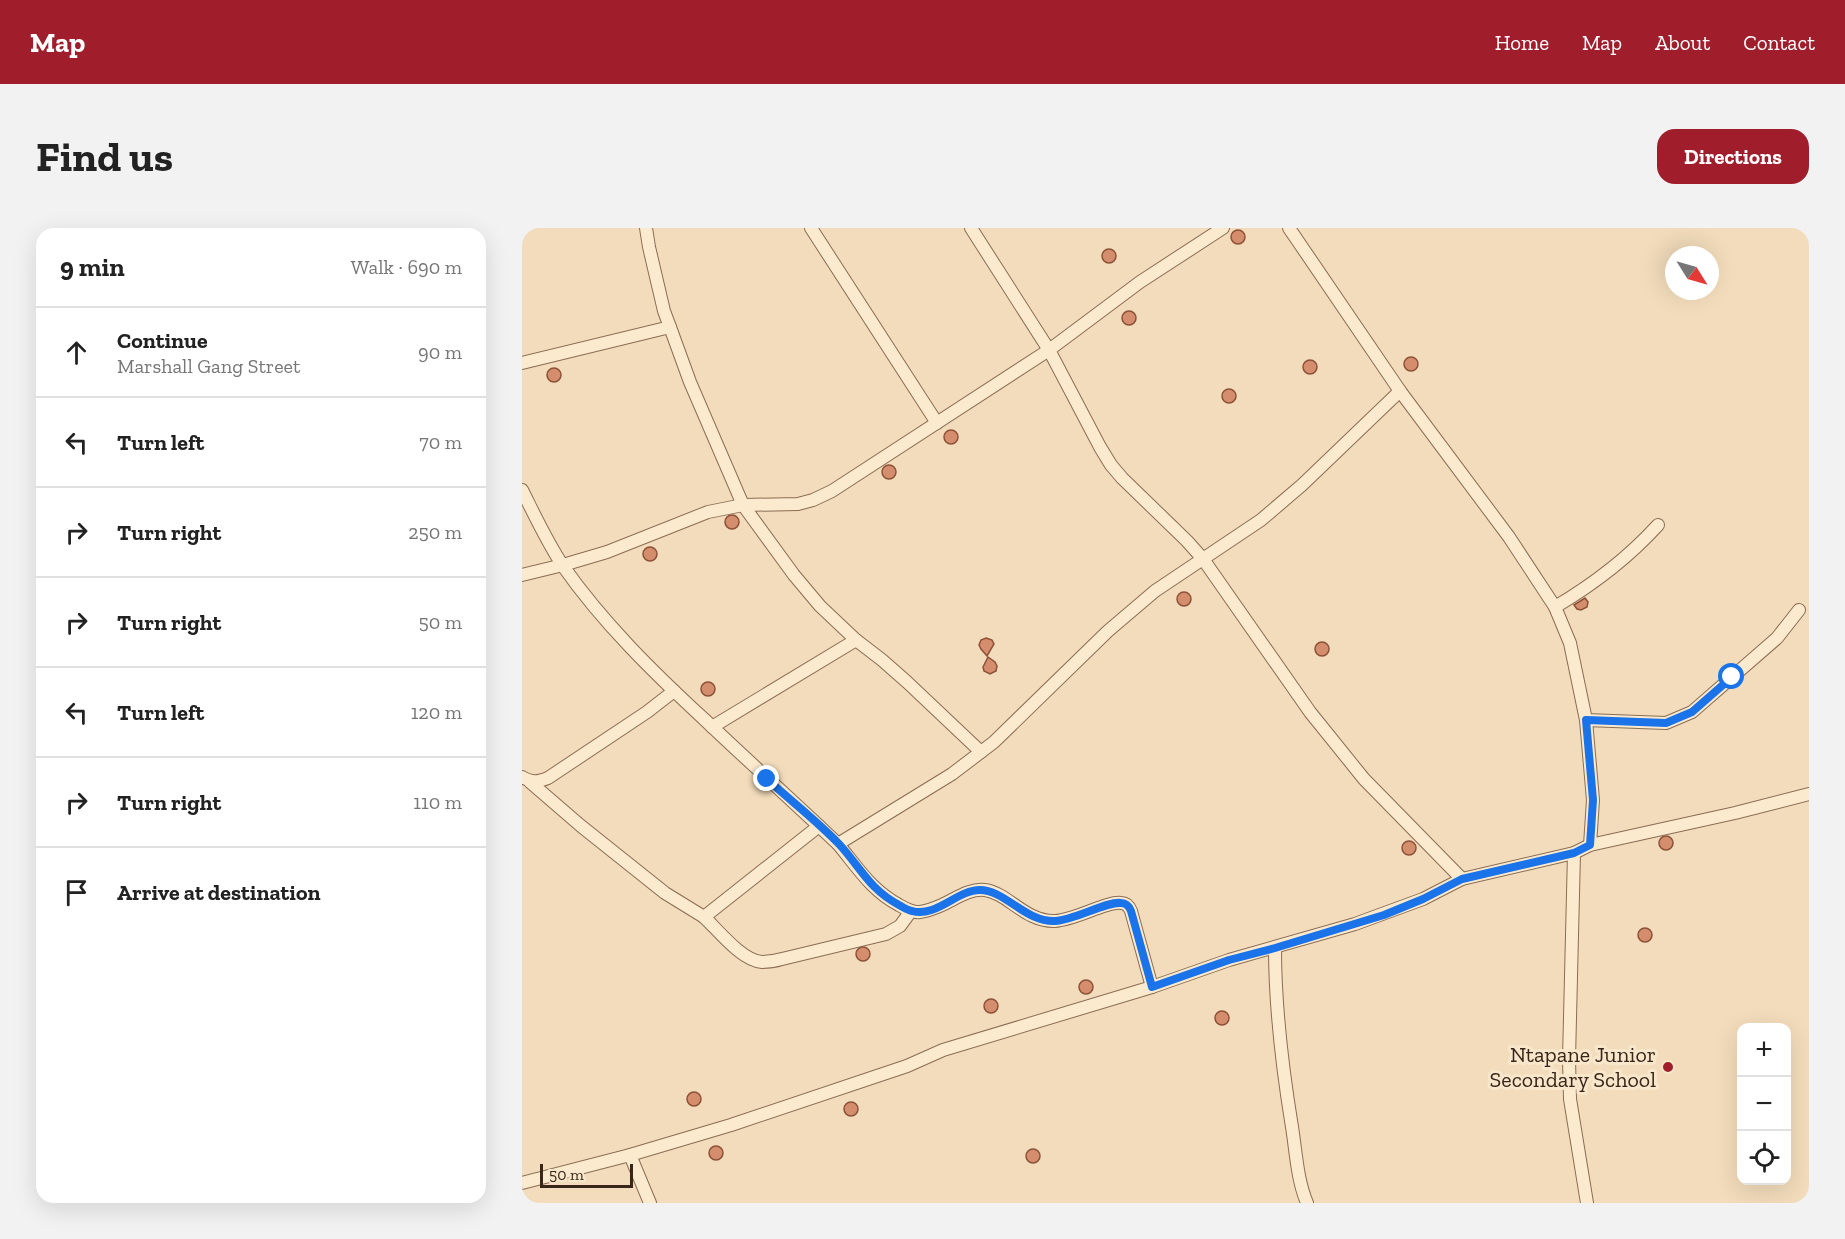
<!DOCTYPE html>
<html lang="en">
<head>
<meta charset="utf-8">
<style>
	body { margin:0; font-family:"Zilla Slab",serif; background:#f2f2f2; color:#222 }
	.controls { position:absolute; right:18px; bottom:18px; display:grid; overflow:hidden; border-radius:12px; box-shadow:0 6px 24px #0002 }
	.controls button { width:54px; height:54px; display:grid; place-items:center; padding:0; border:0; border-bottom:2px solid #e0e0e0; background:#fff; color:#222; font:30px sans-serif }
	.compass { position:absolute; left:1143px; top:18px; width:54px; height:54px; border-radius:50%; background:#fff; box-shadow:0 6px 24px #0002; rotate:127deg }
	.scale { position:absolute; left:18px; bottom:15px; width:93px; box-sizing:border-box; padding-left:6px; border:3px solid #38261a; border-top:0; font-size:16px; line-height:21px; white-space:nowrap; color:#38261a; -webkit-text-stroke:4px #f9e7cb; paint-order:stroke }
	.stop { position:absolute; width:18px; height:18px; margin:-14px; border:4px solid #1a73e8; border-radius:50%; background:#fff }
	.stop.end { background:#1a73e8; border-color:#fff; box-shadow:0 2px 6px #0008 }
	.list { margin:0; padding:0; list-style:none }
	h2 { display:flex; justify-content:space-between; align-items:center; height:78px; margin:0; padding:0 24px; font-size:26px }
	h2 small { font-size:20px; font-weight:400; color:#767676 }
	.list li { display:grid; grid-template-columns:39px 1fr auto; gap:18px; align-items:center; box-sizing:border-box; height:90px; padding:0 24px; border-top:2px solid #e0e0e0 }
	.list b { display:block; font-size:22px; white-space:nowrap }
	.list p { margin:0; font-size:20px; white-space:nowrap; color:#767676 }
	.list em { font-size:20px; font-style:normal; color:#767676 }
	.icon { flex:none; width:33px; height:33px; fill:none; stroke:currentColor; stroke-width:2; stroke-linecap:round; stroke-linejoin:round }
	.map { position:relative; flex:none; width:1287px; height:975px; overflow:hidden; border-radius:18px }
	header { display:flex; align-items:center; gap:36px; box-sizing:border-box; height:84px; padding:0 30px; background:#a01e2b; color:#fff }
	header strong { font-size:28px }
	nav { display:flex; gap:33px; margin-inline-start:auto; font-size:21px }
	.intro { display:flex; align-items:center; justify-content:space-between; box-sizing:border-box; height:144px; padding:0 36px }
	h1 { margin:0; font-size:42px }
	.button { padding:15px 27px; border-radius:18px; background:#a01e2b; color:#fff; font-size:21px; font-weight:700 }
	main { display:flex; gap:36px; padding:0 36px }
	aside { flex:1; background:#fff; border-radius:18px; box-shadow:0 6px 24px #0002 }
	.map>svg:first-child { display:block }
	.building { fill:#d48e6d; stroke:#8c5137; stroke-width:1.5 }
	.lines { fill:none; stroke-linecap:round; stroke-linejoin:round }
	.minor-casing { stroke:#8b6c53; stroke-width:14 }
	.minor { stroke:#fceacf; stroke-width:12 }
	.route { stroke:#1a73e8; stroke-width:8 }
	.poi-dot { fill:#a01e2b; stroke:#f9e7cb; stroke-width:2 }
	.labels { text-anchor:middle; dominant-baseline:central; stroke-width:6; stroke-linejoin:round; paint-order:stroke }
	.poi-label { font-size:22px; fill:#38261a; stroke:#f9e7cb; text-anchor:end }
</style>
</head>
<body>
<header>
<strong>Map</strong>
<nav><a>Home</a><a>Map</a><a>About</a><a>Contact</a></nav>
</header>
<div class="intro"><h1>Find us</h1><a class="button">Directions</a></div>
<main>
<aside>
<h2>9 min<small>Walk · 690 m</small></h2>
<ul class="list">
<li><svg class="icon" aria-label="ahead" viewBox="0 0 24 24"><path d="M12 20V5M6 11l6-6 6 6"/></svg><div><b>Continue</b><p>Marshall Gang Street</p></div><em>90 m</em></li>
<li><svg class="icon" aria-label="left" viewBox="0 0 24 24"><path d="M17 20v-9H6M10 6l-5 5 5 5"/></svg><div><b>Turn left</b></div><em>70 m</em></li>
<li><svg class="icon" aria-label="right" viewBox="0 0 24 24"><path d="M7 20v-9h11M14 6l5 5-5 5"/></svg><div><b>Turn right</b></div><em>250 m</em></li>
<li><svg class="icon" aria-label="right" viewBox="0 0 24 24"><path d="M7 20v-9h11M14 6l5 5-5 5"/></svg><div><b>Turn right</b></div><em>50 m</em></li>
<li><svg class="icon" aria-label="left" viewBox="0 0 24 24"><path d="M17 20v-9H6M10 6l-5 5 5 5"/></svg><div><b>Turn left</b></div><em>120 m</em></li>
<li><svg class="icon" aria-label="right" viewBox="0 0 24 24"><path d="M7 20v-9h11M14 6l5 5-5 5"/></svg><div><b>Turn right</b></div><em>110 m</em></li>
<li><svg class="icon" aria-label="arrive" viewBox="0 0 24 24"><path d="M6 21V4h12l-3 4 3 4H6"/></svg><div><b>Arrive at destination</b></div></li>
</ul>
</aside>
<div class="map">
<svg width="1287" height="975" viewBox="0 0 1287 975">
	<rect width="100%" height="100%" fill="#f2dcbb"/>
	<!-- building -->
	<g class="building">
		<circle cx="716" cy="9" r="7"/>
		<circle cx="587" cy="28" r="7"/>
		<circle cx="607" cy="90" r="7"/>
		<circle cx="889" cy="136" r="7"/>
		<circle cx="788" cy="139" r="7"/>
		<circle cx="32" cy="147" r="7"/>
		<circle cx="707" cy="168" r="7"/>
		<circle cx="429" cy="209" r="7"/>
		<circle cx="367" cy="244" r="7"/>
		<circle cx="210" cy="294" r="7"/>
		<circle cx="128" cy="326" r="7"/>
		<circle cx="662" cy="371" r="7"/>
		<path d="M1063,370l3,4 -1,5 -6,3 -4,-1 -3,-4z"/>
		<path d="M464,410l6,2 2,4 -7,12 -6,-7 -2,-4 2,-5z"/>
		<circle cx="800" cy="421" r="7"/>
		<path d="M466,429l7,5 2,4 -1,5 -6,3 -6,-3 -1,-4z"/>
		<circle cx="186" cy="461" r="7"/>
		<circle cx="1144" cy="615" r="7"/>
		<circle cx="887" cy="620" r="7"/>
		<circle cx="1123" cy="707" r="7"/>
		<circle cx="341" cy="726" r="7"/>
		<circle cx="564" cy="759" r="7"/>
		<circle cx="469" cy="778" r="7"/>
		<circle cx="700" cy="790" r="7"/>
		<circle cx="172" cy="871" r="7"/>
		<circle cx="329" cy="881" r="7"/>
		<circle cx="194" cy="925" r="7"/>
		<circle cx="511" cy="928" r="7"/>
	</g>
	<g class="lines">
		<defs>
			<g id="minor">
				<path d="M124,0l3,19 15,64 6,16 20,55 53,123 51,70 26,31 36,34 26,20 25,22 74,70"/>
				<path d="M289,0l126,195"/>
				<path d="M449,0l78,122 51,97 11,18 11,13 65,63 16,18 107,153 54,67 98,100"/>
				<path d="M767,0l111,163 109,146 46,70 15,36 16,77 7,80 -3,45"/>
				<path d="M0,135l148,-36"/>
				<path d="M0,262c13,26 25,52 41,76 40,57 91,107 142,154 44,42 89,82 133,124l114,-70 42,-32 114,-111 47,-40 106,-71 41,-35 98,-94"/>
				<path d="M0,347l41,-10 44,-13 101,-40 35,-7 55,-1 15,-4 19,-9 217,-141 91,-68 83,-54"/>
				<path d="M1033,379c39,-23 73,-49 103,-82"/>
				<path d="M1064,492l80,3 26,-11 85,-74 22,-28"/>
				<path d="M190,499l144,-87"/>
				<path d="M0,549c10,6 16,5 26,1l99,-66 27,-21"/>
				<path d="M8,554l51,44 84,67 39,24"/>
				<path d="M297,598l-115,91c14,13 38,44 58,45 6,0 13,-1 20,-3l104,-25 14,-8 11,-15"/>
				<path d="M316,616c20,24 33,46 61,61 7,4 13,8 21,7 8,-1 15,-4 22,-7 13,-6 28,-17 43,-15 23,3 40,32 70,31 20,-1 52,-20 66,-18 5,0 8,3 10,8l21,76"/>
				<path d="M1052,625l-5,206 1,40 17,104"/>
				<path d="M753,720c0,61 7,118 17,179 4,25 5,52 15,76"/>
				<path d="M108,927l20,48"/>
				<path d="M0,955l108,-28 101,-30 176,-59 36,-16 209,-63 77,-27 126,-36 68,-25 39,-20 112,-26 16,-8 145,-32 74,-19"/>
			</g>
		</defs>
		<!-- minor casing -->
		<use href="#minor" class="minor-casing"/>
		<!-- minor -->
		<use href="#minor" class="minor"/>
	</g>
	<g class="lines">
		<!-- route -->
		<path class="route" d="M245,551c24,22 50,42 72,65 22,24 30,45 60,61 4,2 8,5 13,6 24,7 45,-21 68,-21 25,0 45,32 75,31 20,-1 52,-20 66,-18 5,0 8,3 10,8l21,76 77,-27 46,-12 109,-33 39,-16 39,-20 112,-26 16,-8 3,-45 -7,-80 80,3 26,-11 40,-35"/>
	</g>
	<!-- markers -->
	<circle class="poi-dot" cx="1146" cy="839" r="6"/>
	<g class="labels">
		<!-- poi labels -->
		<g class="poi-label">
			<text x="1134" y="826">Ntapane Junior<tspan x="1134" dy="25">Secondary School</tspan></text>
		</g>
	</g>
</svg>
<div class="controls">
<button>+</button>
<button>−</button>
<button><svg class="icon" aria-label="locate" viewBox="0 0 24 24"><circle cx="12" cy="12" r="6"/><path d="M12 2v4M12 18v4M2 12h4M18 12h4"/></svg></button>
</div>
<svg class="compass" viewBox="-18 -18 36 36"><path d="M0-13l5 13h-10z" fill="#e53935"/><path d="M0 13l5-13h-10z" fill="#767676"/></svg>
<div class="scale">50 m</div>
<div class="stop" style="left:1210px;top:449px"></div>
<div class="stop end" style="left:245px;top:551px"></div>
</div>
</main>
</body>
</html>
